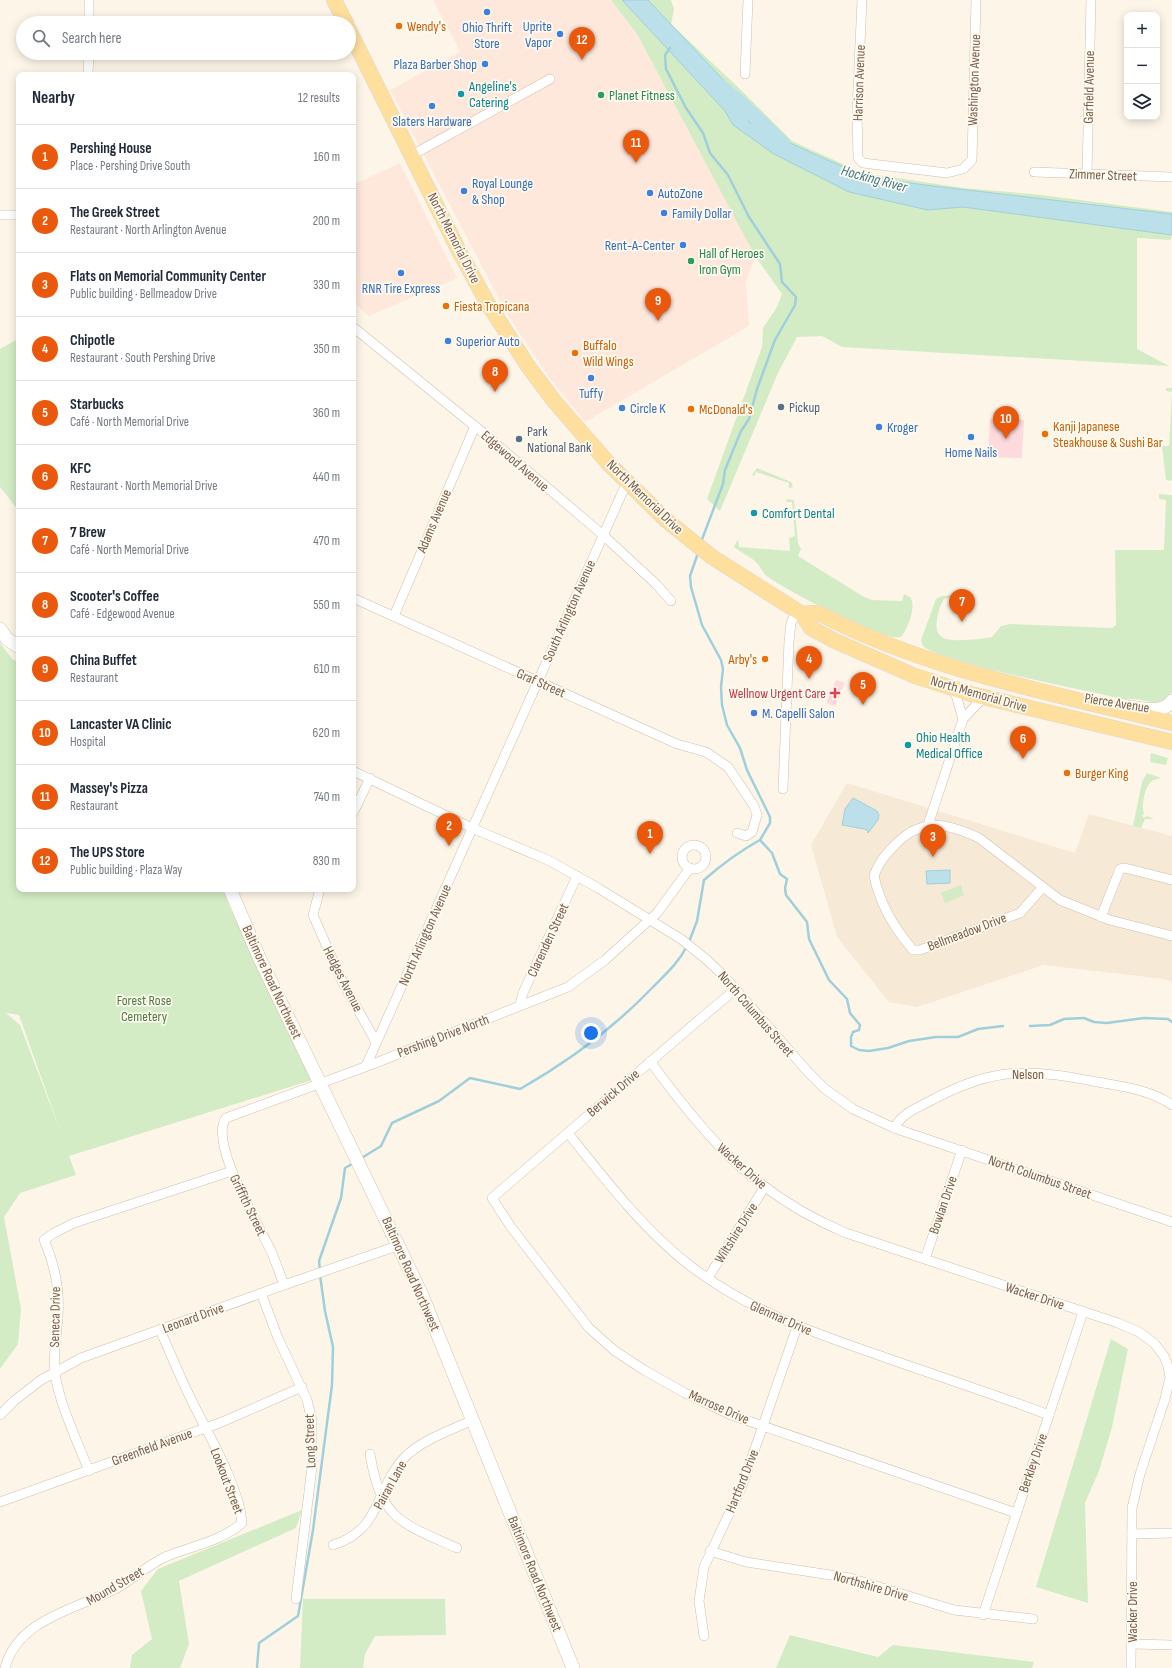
<!DOCTYPE html>
<html lang="en">
<head>
<meta charset="utf-8">
<style>
	body { margin:0; font-family:"Sofia Sans Condensed",sans-serif; background:#f6f6f7; color:#1f2937 }
	.controls { position:absolute; right:12px; top:12px; display:grid; overflow:hidden; border-radius:8px; box-shadow:0 2px 10px #0003 }
	.controls button { width:36px; height:36px; display:grid; place-items:center; padding:0; border:0; border-bottom:1px solid #e0e1e3; background:#fff; color:#1f2937; font:20px sans-serif }
	.you { position:absolute; left:591px; top:1033px; width:14px; height:14px; margin:-10px; border:3px solid #fff; border-radius:50%; background:#1a73e8; box-shadow:0 0 0 6px #1a73e833 }
	.badge { display:grid; place-items:center; width:26px; height:26px; border-radius:50%; background:#ea580c; color:#fff; font-size:13px; font-weight:700 }
	.pin { position:absolute; translate:-50% -33px; filter:drop-shadow(0 1px 2px #0008) }
	.pin::after { content:''; position:absolute; top:21px; width:14px; height:12px; background:inherit; clip-path:polygon(0 0,100% 0,50% 100%) }
	.list { margin:0; padding:0; list-style:none }
	h2 { display:flex; justify-content:space-between; align-items:center; height:52px; margin:0; padding:0 16px; font-size:17px }
	h2 small { font-size:13px; font-weight:400; color:#747a83 }
	.list li { display:grid; grid-template-columns:26px 1fr auto; gap:12px; align-items:center; box-sizing:border-box; height:64px; padding:0 16px; border-top:1px solid #e0e1e3 }
	.list b { display:block; font-size:15px; white-space:nowrap }
	.list p { margin:0; font-size:13px; white-space:nowrap; color:#747a83 }
	.list em { font-size:13px; font-style:normal; color:#747a83 }
	.icon { flex:none; width:22px; height:22px; fill:none; stroke:currentColor; stroke-width:2; stroke-linecap:round; stroke-linejoin:round }
	.map { position:relative; flex:none; width:1172px; height:1668px; overflow:hidden }
	.search { position:absolute; background:#fff; box-shadow:0 2px 10px #0003; left:16px; top:16px; width:340px; height:44px; display:flex; align-items:center; gap:10px; box-sizing:border-box; padding:0 14px; border-radius:22px; color:#747a83; font-size:15px }
	.panel { position:absolute; background:#fff; box-shadow:0 2px 10px #0003; left:16px; top:72px; width:340px; height:820px; border-radius:8px }
	.map>svg:first-child { display:block }
	.residential { fill:#f6e9d6 }
	.commercial { fill:#fee7db }
	.medical { fill:#fcdadd }
	.green { fill:#d3ecc5; fill-rule:evenodd }
	.water { fill:#bbe0e9; stroke:#a0cfdb }
	.lines { fill:none; stroke-linecap:round; stroke-linejoin:round }
	.stream { stroke:#a0cfdb; stroke-width:2.5 }
	.river { stroke:#bbe0e9; stroke-width:14 }
	.street-casing { stroke:#d0beac; stroke-width:10 }
	.secondary-casing { stroke:#d6c1ac; stroke-width:14 }
	.primary-casing { stroke:#dcd5d0; stroke-width:16 }
	.street { stroke:#fff; stroke-width:9 }
	.secondary { stroke:#fff; stroke-width:13 }
	.primary { stroke:#fedf9e; stroke-width:15 }
	.shop-dot { fill:#3f7fe0; stroke:#fffaef; stroke-width:1.5 }
	.food-dot { fill:#e8710a; stroke:#fffaef; stroke-width:1.5 }
	.culture-dot { fill:#0f9aa8; stroke:#fffaef; stroke-width:1.5 }
	.leisure-dot { fill:#2e9e5b; stroke:#fffaef; stroke-width:1.5 }
	.service-dot { fill:#5c6f8a; stroke:#fffaef; stroke-width:1.5 }
	.health-dot { fill:#e0444e; stroke:#fffaef; stroke-width:1.5 }
	.labels { text-anchor:middle; dominant-baseline:central; stroke-width:3.5; stroke-linejoin:round; paint-order:stroke }
	.food-label { font-size:14px; fill:#c56008; stroke:#fffaef; text-anchor:start }
	.shop-label { font-size:14px; fill:#366cbe; stroke:#fffaef; text-anchor:start }
	.street-label { font-size:14px; fill:#795d4a; stroke:#fffaef }
	.culture-label { font-size:14px; fill:#0d838f; stroke:#fffaef; text-anchor:start }
	.leisure-label { font-size:14px; fill:#27864d; stroke:#fffaef; text-anchor:start }
	.service-label { font-size:14px; fill:#4e5e75; stroke:#fffaef; text-anchor:start }
	.health-label { font-size:14px; fill:#be3a42; stroke:#fffaef; text-anchor:end }
	.park-label { font-size:14px; fill:#4c7a3e; stroke:#fffaef }
	.water-label { font-size:15px; font-style:italic; fill:#3f7787; stroke:#fffaef }
</style>
</head>
<body>
<div class="map">
<svg width="1172" height="1668" viewBox="0 0 1172 1668">
	<rect width="100%" height="100%" fill="#fdf6e8"/>
	<!-- residential -->
	<path class="residential" d="M847,783l228,70 14,-39 83,22v146l-8,-3 -120,-14 -127,42 -28,-5 -52,-65 -26,-92z"/>
	<!-- commercial -->
	<g class="commercial">
		<path d="M433,0h178l26,34 118,222 -9,26 3,44 -164,96 -37,-46 -41,-62 -117,-224 65,-35 5,-4z"/>
		<path d="M400,163l57,115 -88,38 -16,-14v-117z"/>
	</g>
	<!-- medical -->
	<g class="medical">
		<path d="M990,419l34,1 -2,38 -34,-1z"/>
		<path d="M836,680l9,3 -10,23 -9,-3z"/>
	</g>
	<!-- green -->
	<g class="green">
		<path d="M611,0h60l3,9 -3,15 69,65 52,52 71,32 101,15 78,7 130,17 -1,28 -34,-2v111l32,17 -327,-19 -20,-11 -25,1 -19,36 -58,138 -13,-12 55,-152 1,-19 14,-21 5,-13 -27,-38 -118,-222z"/>
		<path d="M19,336v175l-19,-24v-138l16,-9z"/>
		<path d="M1166,388h6v93l-6,-1 -4,-34h7l3,-54 -6,-1z"/>
		<path d="M757,468l34,14 2,5 -4,1v-5l-33,-11 -2,4 -2,-1z"/>
		<path d="M1159,494l13,1v197c-15,21 -28,3 -46,8 -52,-13 -104,-21 -155,-36 -14,-5 -31,-8 -44,-15 -4,-2 -5,-5 -6,-9l15,-41 6,-3 16,-1 -14,4c-4,6 -6,13 -7,21 -1,5 -1,14 5,17 8,6 40,2 50,0l9,-11 9,-2 102,4 4,-3 -1,-75h49l2,-50 -7,-1z"/>
		<path d="M787,499l7,1 4,43 3,6 -3,7 66,41 8,3 30,1 2,-7 6,3c7,9 -2,31 -9,40 -16,6 -115,-47 -133,-60 -5,-3 -7,-10 -11,-14 -7,-7 -16,-10 -23,-16l4,-8 1,8 51,4 -1,-13 6,-2 -3,-34h-6z"/>
		<path d="M0,643l13,17 6,1v228h204l6,17 83,174 -243,76 7,19 -56,18 -16,24 17,92 -3,35 -18,25zM6,1013l13,2 42,118 -41,-108z"/>
		<path d="M1151,753l17,5 -2,7 -16,-3z"/>
		<path d="M1147,773l14,5c-2,1 -5,1 -7,2 -9,3 -13,25 -10,34l-2,2 2,2 3,-2 7,3h-9l-4,9 -8,-2 9,-44z"/>
		<path d="M961,885l3,10 -19,8 -4,-10z"/>
		<path d="M1111,1339l17,10 -16,78 -13,44 -14,32 3,100 -52,-16z"/>
		<path d="M302,1510l-6,18 -117,53 10,63 -9,24h-50l2,-13 20,-16 -11,-48 17,-22z"/>
		<path d="M303,1599h142l1,36 -71,1 -10,18 -2,14h-63z"/>
		<path d="M790,1635l88,22 15,-12 141,17 -2,6h-256z"/>
	</g>
	<!-- water -->
	<g class="water">
		<path d="M622,0h26l85,90 4,14 9,9 3,9 31,12 10,9 76,34 67,9 239,28v21l-209,-28 -35,3 -79,-18 -75,-38 -41,-29 -8,-14z"/>
		<path d="M853,798l24,13 2,4 -1,5 -10,13 -1,-3 -3,-1 -22,-4 3,-16z"/>
		<path d="M950,870v13l-23,1 -1,-13z"/>
	</g>
	<g class="lines">
		<!-- stream -->
		<g class="stream">
			<path d="M670,48l-5,7 1,14 20,39 17,25 7,20 18,22 21,42 31,47 2,18 14,15 -1,8 -20,35 -18,49 -8,30 -8,12 -16,39 -2,14 -22,58"/>
			<path d="M698,553l-8,23 1,11 11,38 19,35 2,9 -2,18 1,18 5,20 13,23 7,22 23,47v6l-10,17 12,13 8,21 7,5 -2,9 1,7 21,27 2,17 20,41 18,19 3,14 10,12 -1,5 -6,2 -2,5v9l8,4 10,1 19,-3 21,-7 27,-4h22l20,-8 25,-3"/>
			<path d="M689,942l8,-21 7,-41c17,-15 36,-29 56,-40"/>
			<path d="M1030,1026l20,-1 14,-6 20,-1 10,4 13,1 37,-5 24,1 4,3"/>
			<path d="M360,1159l21,-13 11,-23 47,-22 31,-23 50,11c51,-29 94,-61 134,-103 13,-13 25,-24 33,-40"/>
			<path d="M320,1270l-1,-9 22,-63 4,-30 9,-5"/>
			<path d="M257,1668l2,-25 39,-27 15,-86 19,-145 1,-38 -8,-36 -5,-36"/>
		</g>
		<!-- river -->
		<path class="river" d="M720,86l19,15 44,42"/>
		<defs>
			<g id="street">
				<path d="M862,0l-5,110 1,48 5,5 84,10 16,-4 9,-9 4,-160"/>
				<path d="M89,23v-23"/>
				<path d="M745,74l3,-74"/>
				<path d="M88,75l1,-22"/>
				<path d="M412,155l138,-76"/>
				<path d="M1034,172l138,5"/>
				<path d="M1087,173l4,-173"/>
				<path d="M0,215h19"/>
				<path d="M353,327l129,105 121,103 53,49 15,17"/>
				<path d="M353,598l324,146 29,8 22,15 26,39 3,9 -5,17 -6,4 -9,-3"/>
				<path d="M394,616l81,-190"/>
				<path d="M950,688l6,7 7,24"/>
				<path d="M353,771l119,57 78,33 48,27 83,51 26,21 17,16 84,96 16,16 29,21 41,19 278,94"/>
				<path d="M783,789l6,-148 2,-18 6,-12"/>
				<path d="M353,813l17,-35"/>
				<path d="M928,825l35,-106 16,-17 8,-4"/>
				<circle cx="694" cy="857" r="12"/>
				<path d="M1043,887l-23,26 -100,37h-7c-19,-22 -33,-46 -39,-74 3,-10 11,-21 18,-28 28,-31 52,-26 87,-10l81,62 50,20 62,16"/>
				<path d="M320,889l-7,26 29,66 34,61"/>
				<path d="M1101,917l19,-48 5,-1 47,12"/>
				<path d="M736,989l-36,30 -208,179 19,29 78,101 26,23 29,19 41,23 46,22 285,98"/>
				<path d="M520,1004l3,-11 54,-117"/>
				<path d="M650,1061c57,78 105,134 196,172l272,90 21,9 15,11 10,13 4,10 2,11 -5,22 -25,75 -8,34 -1,160"/>
				<path d="M366,1066l261,-584"/>
				<path d="M894,1128c8,-14 22,-20 36,-27 67,-36 100,-32 173,-18 23,4 50,8 69,22"/>
				<path d="M568,1133c35,44 76,97 120,131 59,46 123,68 193,92 56,20 113,38 168,59"/>
				<path d="M925,1259l37,-109"/>
				<path d="M708,1278l56,-90"/>
				<path d="M284,1285c-4,-11 -8,-22 -12,-32 -12,-26 -64,-111 -46,-135l147,-54 195,-77 37,-27 52,-47 33,-45"/>
				<path d="M261,1293l17,45 29,62 5,21v46l-16,132"/>
				<path d="M0,1415l14,-14 27,-21 40,-22 203,-73 116,-40"/>
				<path d="M370,1454c11,66 31,69 87,94"/>
				<path d="M89,1471c-11,-28 -31,-70 -34,-99 -2,-15 1,-30 2,-45 4,-30 -1,-60 -13,-87l10,-7 20,-10 158,-52"/>
				<path d="M0,1502l222,-80 80,-35"/>
				<path d="M1132,1534l40,-1"/>
				<path d="M333,1545c49,-15 42,-56 71,-87 17,-18 47,-28 69,-38"/>
				<path d="M710,1551l36,11 104,16 104,32 79,9"/>
				<path d="M983,1615l100,-303"/>
				<path d="M704,1636l-5,-35 5,-34 38,-81 55,-159"/>
				<path d="M1132,1644l40,1"/>
				<path d="M5,1668c13,-50 73,-59 112,-80 16,-9 31,-23 48,-31 26,-11 55,-15 77,-34 -3,-39 -35,-90 -52,-126 -11,-22 -20,-45 -30,-67"/>
			</g>
			<g id="secondary">
				<path d="M0,629l7,10 12,8"/>
				<path d="M1131,707c12,2 32,7 41,-6"/>
				<path d="M230,889l29,68 162,336 152,375"/>
			</g>
			<g id="primary">
				<path d="M334,0l12,23"/>
				<path d="M349,30l111,223 28,51 40,62 26,35 54,62 58,57 46,37 90,57 9,14 24,13 80,35 56,18 201,48"/>
				<path d="M802,614l12,-1 6,1c110,57 233,79 352,109"/>
			</g>
		</defs>
		<!-- street casing -->
		<use href="#street" class="street-casing"/>
		<!-- secondary casing -->
		<use href="#secondary" class="secondary-casing"/>
		<!-- primary casing -->
		<use href="#primary" class="primary-casing"/>
		<!-- street -->
		<use href="#street" class="street"/>
		<!-- secondary -->
		<use href="#secondary" class="secondary"/>
		<!-- primary -->
		<use href="#primary" class="primary"/>
	</g>
	<!-- markers -->
	<g class="shop-dot">
		<circle cx="487" cy="12" r="4"/>
		<circle cx="560" cy="34" r="4"/>
		<circle cx="485" cy="64" r="4"/>
		<circle cx="432" cy="106" r="4"/>
		<circle cx="464" cy="191" r="4"/>
		<circle cx="650" cy="193" r="4"/>
		<circle cx="664" cy="213" r="4"/>
		<circle cx="683" cy="245" r="4"/>
		<circle cx="401" cy="273" r="4"/>
		<circle cx="448" cy="341" r="4"/>
		<circle cx="591" cy="378" r="4"/>
		<circle cx="622" cy="408" r="4"/>
		<circle cx="879" cy="427" r="4"/>
		<circle cx="971" cy="437" r="4"/>
		<circle cx="754" cy="713" r="4"/>
	</g>
	<g class="food-dot">
		<circle cx="399" cy="26" r="4"/>
		<circle cx="446" cy="306" r="4"/>
		<circle cx="575" cy="353" r="4"/>
		<circle cx="691" cy="409" r="4"/>
		<circle cx="1045" cy="434" r="4"/>
		<circle cx="765" cy="659" r="4"/>
		<circle cx="1067" cy="773" r="4"/>
	</g>
	<g class="culture-dot">
		<circle cx="461" cy="94" r="4"/>
		<circle cx="754" cy="513" r="4"/>
		<circle cx="908" cy="745" r="4"/>
	</g>
	<g class="leisure-dot">
		<circle cx="601" cy="95" r="4"/>
		<circle cx="691" cy="261" r="4"/>
	</g>
	<g class="service-dot">
		<circle cx="781" cy="407" r="4"/>
		<circle cx="519" cy="439" r="4"/>
	</g>
	<path class="health-dot" d="M833 687h4v4h4v4h-4v4h-4v-4h-4v-4h4z"/>
	<g class="labels">
		<!-- food labels -->
		<g class="food-label">
			<text x="407" y="26">Wendy's</text>
			<text x="454" y="306">Fiesta Tropicana</text>
			<text x="583" y="345">Buffalo<tspan x="583" dy="16">Wild Wings</tspan></text>
			<text x="699" y="409">McDonald's</text>
			<text x="1053" y="426">Kanji Japanese<tspan x="1053" dy="16">Steakhouse &amp; Sushi Bar</tspan></text>
			<text x="757" y="659" text-anchor="end">Arby's</text>
			<text x="1075" y="773">Burger King</text>
		</g>
		<!-- shop labels -->
		<g class="shop-label">
			<text x="552" y="26" text-anchor="end">Uprite<tspan x="552" dy="16">Vapor</tspan></text>
			<text x="487" y="27" text-anchor="middle">Ohio Thrift<tspan x="487" dy="16">Store</tspan></text>
			<text x="477" y="64" text-anchor="end">Plaza Barber Shop</text>
			<text x="432" y="121" text-anchor="middle">Slaters Hardware</text>
			<text x="472" y="183">Royal Lounge<tspan x="472" dy="16">&amp; Shop</tspan></text>
			<text x="658" y="193">AutoZone</text>
			<text x="672" y="213">Family Dollar</text>
			<text x="675" y="245" text-anchor="end">Rent-A-Center</text>
			<text x="401" y="288" text-anchor="middle">RNR Tire Express</text>
			<text x="456" y="341">Superior Auto</text>
			<text x="591" y="393" text-anchor="middle">Tuffy</text>
			<text x="630" y="408">Circle K</text>
			<text x="887" y="427">Kroger</text>
			<text x="971" y="452" text-anchor="middle">Home Nails</text>
			<text x="762" y="713">M. Capelli Salon</text>
		</g>
		<!-- street labels -->
		<g class="street-label">
			<text transform="translate(974 80) rotate(-88)">Washington Avenue</text>
			<text transform="translate(859 83) rotate(-88)">Harrison Avenue</text>
			<text transform="translate(1089 87) rotate(-89)">Garfield Avenue</text>
			<text transform="translate(1103 175) rotate(2)">Zimmer Street</text>
			<text transform="translate(454 238) rotate(63)">North Memorial Drive</text>
			<text transform="translate(515 461) rotate(41)">Edgewood Avenue</text>
			<text transform="translate(645 497) rotate(44)">North Memorial Drive</text>
			<text transform="translate(434 521) rotate(-67)">Adams Avenue</text>
			<text transform="translate(569 611) rotate(-66)">South Arlington Avenue</text>
			<text transform="translate(541 683) rotate(24)">Graf Street</text>
			<text transform="translate(979 694) rotate(16)">North Memorial Drive</text>
			<text transform="translate(1117 703) rotate(9)">Pierce Avenue</text>
			<text transform="translate(967 932) rotate(-21)">Bellmeadow Drive</text>
			<text transform="translate(425 935) rotate(-66)">North Arlington Avenue</text>
			<text transform="translate(548 940) rotate(-65)">Clarenden Street</text>
			<text transform="translate(343 979) rotate(63)">Hedges Avenue</text>
			<text transform="translate(272 982) rotate(65)">Baltimore Road Northwest</text>
			<text transform="translate(756 1014) rotate(49)">North Columbus Street</text>
			<text transform="translate(443 1036) rotate(-21)">Pershing Drive North</text>
			<text x="1028" y="1074">Nelson</text>
			<text transform="translate(613 1093) rotate(-41)">Berwick Drive</text>
			<text transform="translate(742 1166) rotate(42)">Wacker Drive</text>
			<text transform="translate(1040 1177) rotate(19)">North Columbus Street</text>
			<text transform="translate(248 1205) rotate(64)">Griffith Street</text>
			<text transform="translate(943 1205) rotate(-71)">Bowlan Drive</text>
			<text transform="translate(736 1233) rotate(-58)">Wiltshire Drive</text>
			<text transform="translate(411 1274) rotate(66)">Baltimore Road Northwest</text>
			<text transform="translate(1035 1296) rotate(18)">Wacker Drive</text>
			<text transform="translate(55 1317) rotate(-89)">Seneca Drive</text>
			<text transform="translate(193 1318) rotate(-20)">Leonard Drive</text>
			<text transform="translate(781 1318) rotate(24)">Glenmar Drive</text>
			<text transform="translate(719 1407) rotate(24)">Marrose Drive</text>
			<text transform="translate(310 1441) rotate(-92)">Long Street</text>
			<text transform="translate(152 1447) rotate(-20)">Greenfield Avenue</text>
			<text transform="translate(1033 1463) rotate(-71)">Berkley Drive</text>
			<text transform="translate(227 1481) rotate(69)">Lookout Street</text>
			<text transform="translate(742 1481) rotate(-68)">Hartford Drive</text>
			<text transform="translate(390 1485) rotate(-61)">Pairan Lane</text>
			<text transform="translate(535 1574) rotate(68)">Baltimore Road Northwest</text>
			<text transform="translate(115 1586) rotate(-30)">Mound Street</text>
			<text transform="translate(871 1586) rotate(16)">Northshire Drive</text>
			<text transform="translate(1132 1612) rotate(-90)">Wacker Drive</text>
		</g>
		<!-- culture labels -->
		<g class="culture-label">
			<text x="469" y="86">Angeline's<tspan x="469" dy="16">Catering</tspan></text>
			<text x="762" y="513">Comfort Dental</text>
			<text x="916" y="737">Ohio Health<tspan x="916" dy="16">Medical Office</tspan></text>
		</g>
		<!-- leisure labels -->
		<g class="leisure-label">
			<text x="609" y="95">Planet Fitness</text>
			<text x="699" y="253">Hall of Heroes<tspan x="699" dy="16">Iron Gym</tspan></text>
		</g>
		<!-- service labels -->
		<g class="service-label">
			<text x="789" y="407">Pickup</text>
			<text x="527" y="431">Park<tspan x="527" dy="16">National Bank</tspan></text>
		</g>
		<!-- health labels -->
		<g class="health-label">
			<text x="826" y="693">Wellnow Urgent Care</text>
		</g>
		<!-- park labels -->
		<g class="park-label">
			<text x="144" y="1000">Forest Rose<tspan x="144" dy="16">Cemetery</tspan></text>
		</g>
		<!-- water labels -->
		<g class="water-label">
			<text transform="translate(874 179) rotate(15)">Hocking River</text>
		</g>
	</g>
</svg>
<div class="controls">
<button>+</button>
<button>−</button>
<button><svg class="icon" aria-label="layers" viewBox="0 0 24 24"><path d="M12 4l9 5-9 5-9-5zM3 14l9 5 9-5"/></svg></button>
</div>
<div class="you"></div>
<div class="pin badge" style="left:650px;top:854px">1</div>
<div class="pin badge" style="left:449px;top:846px">2</div>
<div class="pin badge" style="left:933px;top:857px">3</div>
<div class="pin badge" style="left:809px;top:679px">4</div>
<div class="pin badge" style="left:863px;top:705px">5</div>
<div class="pin badge" style="left:1023px;top:759px">6</div>
<div class="pin badge" style="left:962px;top:622px">7</div>
<div class="pin badge" style="left:495px;top:392px">8</div>
<div class="pin badge" style="left:658px;top:321px">9</div>
<div class="pin badge" style="left:1006px;top:439px">10</div>
<div class="pin badge" style="left:636px;top:163px">11</div>
<div class="pin badge" style="left:582px;top:60px">12</div>
<div class="search"><svg class="icon" aria-label="search" viewBox="0 0 24 24"><circle cx="10" cy="10" r="6"/><path d="M15 15l6 6"/></svg>Search here</div>
<section class="panel">
<h2>Nearby<small>12 results</small></h2>
<ul class="list">
<li><span class="badge">1</span><div><b>Pershing House</b><p>Place · Pershing Drive South</p></div><em>160 m</em></li>
<li><span class="badge">2</span><div><b>The Greek Street</b><p>Restaurant · North Arlington Avenue</p></div><em>200 m</em></li>
<li><span class="badge">3</span><div><b>Flats on Memorial Community Center</b><p>Public building · Bellmeadow Drive</p></div><em>330 m</em></li>
<li><span class="badge">4</span><div><b>Chipotle</b><p>Restaurant · South Pershing Drive</p></div><em>350 m</em></li>
<li><span class="badge">5</span><div><b>Starbucks</b><p>Café · North Memorial Drive</p></div><em>360 m</em></li>
<li><span class="badge">6</span><div><b>KFC</b><p>Restaurant · North Memorial Drive</p></div><em>440 m</em></li>
<li><span class="badge">7</span><div><b>7 Brew</b><p>Café · North Memorial Drive</p></div><em>470 m</em></li>
<li><span class="badge">8</span><div><b>Scooter's Coffee</b><p>Café · Edgewood Avenue</p></div><em>550 m</em></li>
<li><span class="badge">9</span><div><b>China Buffet</b><p>Restaurant</p></div><em>610 m</em></li>
<li><span class="badge">10</span><div><b>Lancaster VA Clinic</b><p>Hospital</p></div><em>620 m</em></li>
<li><span class="badge">11</span><div><b>Massey's Pizza</b><p>Restaurant</p></div><em>740 m</em></li>
<li><span class="badge">12</span><div><b>The UPS Store</b><p>Public building · Plaza Way</p></div><em>830 m</em></li>
</ul>
</section>
</div>
</body>
</html>
